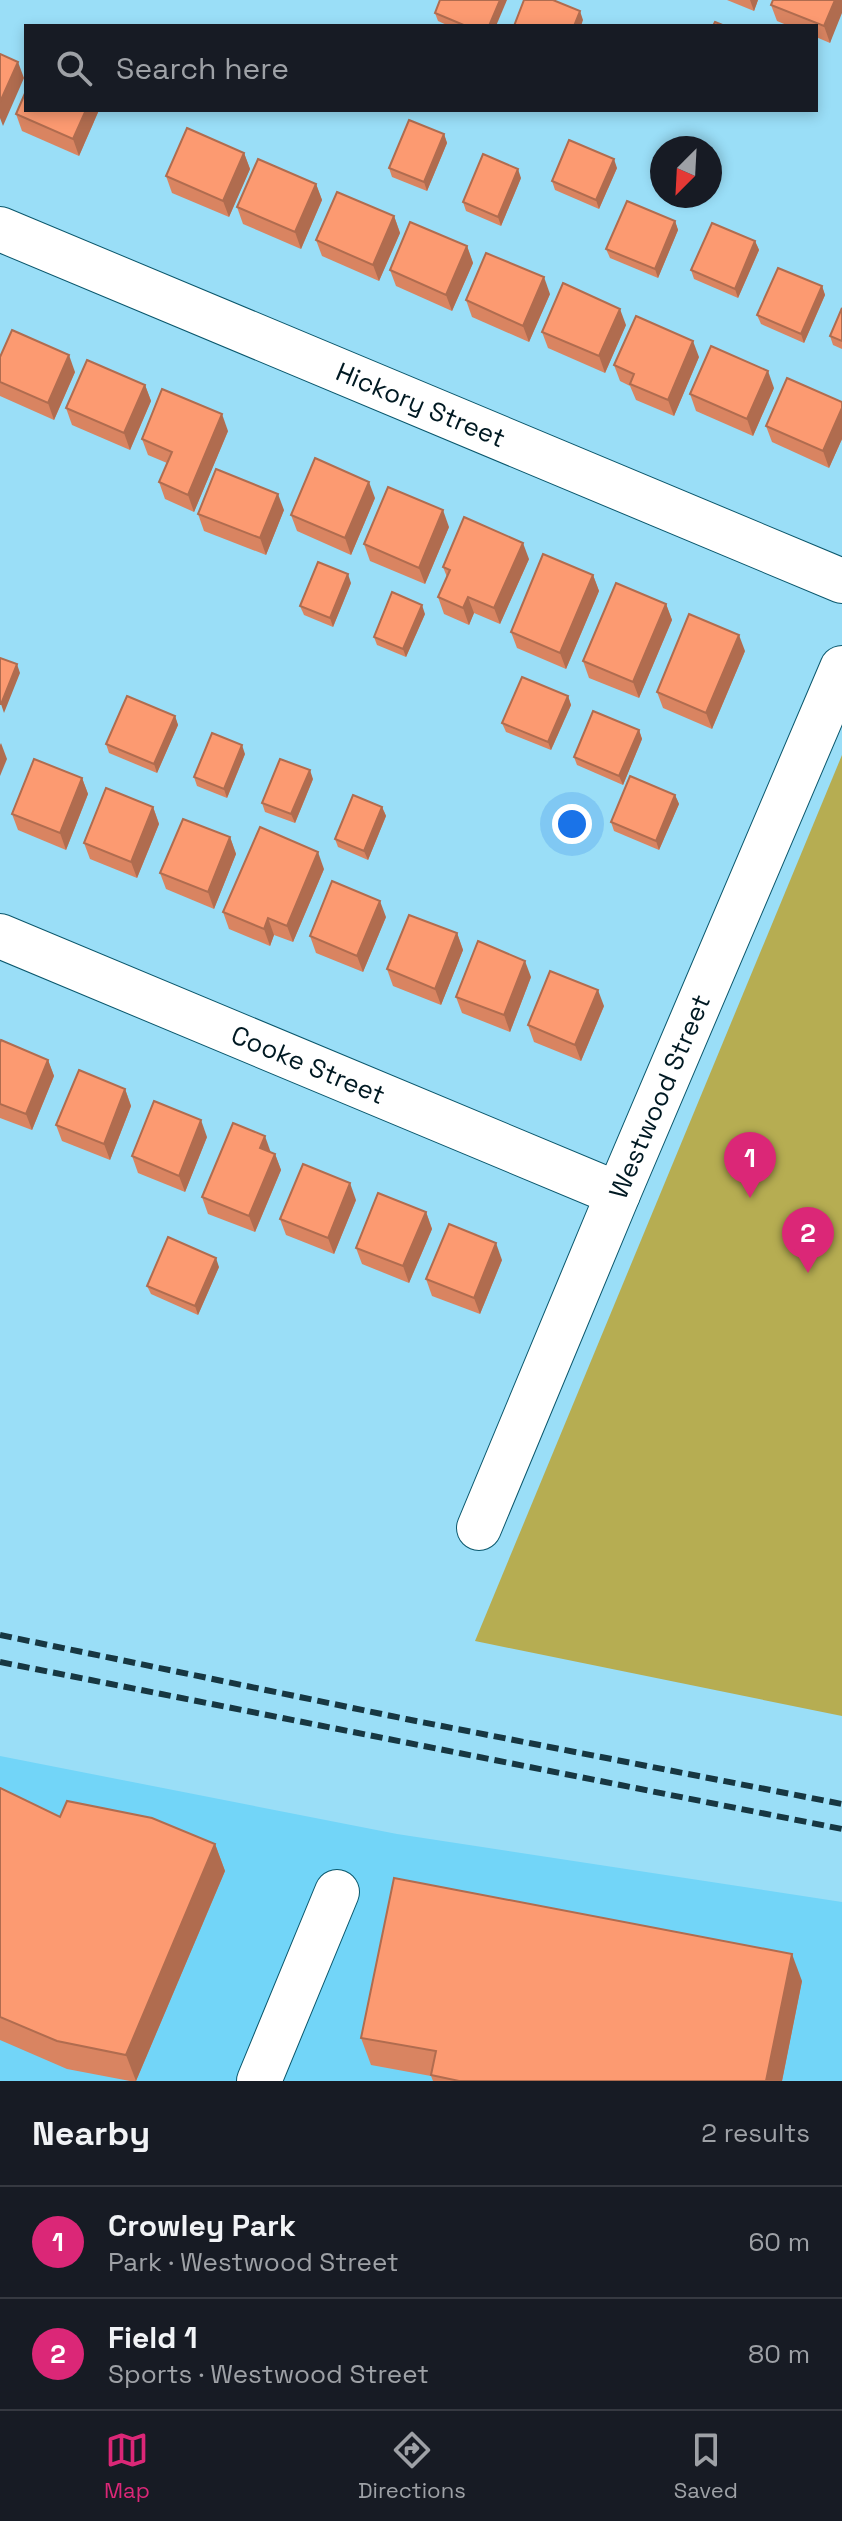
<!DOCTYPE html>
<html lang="en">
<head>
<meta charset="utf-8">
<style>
	body { margin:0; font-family:"Space Grotesk",sans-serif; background:#242831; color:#f1f3f6 }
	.compass { position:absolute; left:650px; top:136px; width:72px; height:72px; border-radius:50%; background:#171b24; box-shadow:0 4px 12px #0003; rotate:204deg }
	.you { position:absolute; left:572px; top:824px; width:28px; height:28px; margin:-20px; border:6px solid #fff; border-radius:50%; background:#1a73e8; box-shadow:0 0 0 12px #1a73e833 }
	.badge { display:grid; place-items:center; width:52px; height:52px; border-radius:50%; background:#db2777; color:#fff; font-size:26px; font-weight:700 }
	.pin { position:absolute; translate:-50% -66px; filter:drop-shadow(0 2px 4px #0008) }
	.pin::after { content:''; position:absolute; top:42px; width:28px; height:24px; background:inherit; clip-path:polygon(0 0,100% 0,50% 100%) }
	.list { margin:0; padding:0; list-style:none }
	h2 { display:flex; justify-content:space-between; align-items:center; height:104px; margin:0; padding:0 32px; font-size:34px }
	h2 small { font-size:26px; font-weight:400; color:#9ea1a6 }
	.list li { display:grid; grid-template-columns:52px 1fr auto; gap:24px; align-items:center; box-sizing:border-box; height:112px; padding:0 32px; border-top:2px solid #363941 }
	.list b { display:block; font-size:30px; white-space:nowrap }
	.list p { margin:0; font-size:26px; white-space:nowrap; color:#9ea1a6 }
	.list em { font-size:26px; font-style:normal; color:#9ea1a6 }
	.icon { flex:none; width:44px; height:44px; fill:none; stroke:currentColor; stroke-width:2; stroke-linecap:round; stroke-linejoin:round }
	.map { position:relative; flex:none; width:842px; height:2081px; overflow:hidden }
	.search { position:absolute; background:#171b24; box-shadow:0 4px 12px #0003; left:24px; right:24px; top:24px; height:88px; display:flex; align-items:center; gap:20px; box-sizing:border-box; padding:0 28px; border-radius:0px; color:#9ea1a6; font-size:30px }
	.sheet { height:328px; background:#171b24 }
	nav { display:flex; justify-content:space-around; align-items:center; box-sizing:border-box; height:112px; border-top:2px solid #363941; background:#171b24; font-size:22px; color:#9ea1a6 }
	nav a { display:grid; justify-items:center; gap:4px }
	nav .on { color:#db2777 }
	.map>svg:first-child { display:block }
	.built { fill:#72d5f8 }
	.green { fill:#b6ad52 }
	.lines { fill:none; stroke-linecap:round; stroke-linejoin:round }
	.minor-casing { stroke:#0a576c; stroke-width:46 }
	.minor { stroke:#fff; stroke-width:44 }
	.rail { stroke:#173742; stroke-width:6; stroke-dasharray:12 6; stroke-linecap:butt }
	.wall { fill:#d98461 }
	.shaded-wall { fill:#b06c4f }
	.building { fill:#fc9a71; stroke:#b06c4f; stroke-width:2 }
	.labels { text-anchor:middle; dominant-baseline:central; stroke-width:6; stroke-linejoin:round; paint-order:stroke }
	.street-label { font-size:26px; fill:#001922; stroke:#e6f6fc }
</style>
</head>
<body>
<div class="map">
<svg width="842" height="2081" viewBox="0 0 842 2081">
	<rect width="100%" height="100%" fill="#9adef7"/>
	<!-- built -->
	<path class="built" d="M0,1756l397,78 445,68v179h-842z"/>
	<!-- green -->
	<path class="green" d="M842,755v961l-367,-75z"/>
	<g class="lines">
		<defs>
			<g id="minor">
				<path id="s1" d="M0,229l842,352"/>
				<path id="s2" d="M0,936l618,258"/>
				<path id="s3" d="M479,1528l139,-334 224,-526"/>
				<path d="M259,2081l78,-189"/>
			</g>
		</defs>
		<!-- minor casing -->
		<use href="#minor" class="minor-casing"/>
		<!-- minor -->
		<use href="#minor" class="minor"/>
		<!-- rail -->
		<g class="rail">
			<path d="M0,1635l406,84 436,85"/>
			<path d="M0,1662l842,167"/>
		</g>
	</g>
	<!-- wall -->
	<g class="wall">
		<path d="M727,0h31l-4,11z"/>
		<path d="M842,0l-12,43 -14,-6v-11h-27l-12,-5 -6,-16z"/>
		<path d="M435,13l61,13h-47l-11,-5z"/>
		<path d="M26,110h73l-20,46 -57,-25 -6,-17z"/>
		<path d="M444,134l3,9 -20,48 -35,-14 -3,-9z"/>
		<path d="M244,153l6,16 -21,48 -57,-24 -6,-17z"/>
		<path d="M617,168l-18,41 -44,-19 -3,-9z"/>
		<path d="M521,178l-20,48 -35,-15 -3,-9z"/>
		<path d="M316,184l6,16 -21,49 -58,-25 -6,-17z"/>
		<path d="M394,216l6,17 -21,48 -57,-25 -6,-16z"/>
		<path d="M675,221l3,9 -20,48 -48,-20 -4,-9z"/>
		<path d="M755,241l4,9 -21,48 -44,-19 -3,-9z"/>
		<path d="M467,246l6,17 -21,48 -56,-25 -6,-16z"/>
		<path d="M822,286l3,9 -21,48 -43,-19 -4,-9z"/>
		<path d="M550,294l-21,48 -57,-25 -6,-17z"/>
		<path d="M842,308v41l-9,-4 -3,-9z"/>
		<path d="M626,325l-21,48 -57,-25 -6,-16z"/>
		<path d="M0,357l75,15 -21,48 -54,-24z"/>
		<path d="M699,357l-25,59 -38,-16 -6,-14 -10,-5 -6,-16z"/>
		<path d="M145,385l6,16 -21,49 -58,-25 -6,-17z"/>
		<path d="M774,388l-21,48 -57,-25 -6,-17z"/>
		<path d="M842,402v37l-13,29 -57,-26 -6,-16z"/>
		<path d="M228,431l-34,81 -29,-13 -6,-17 8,-19 -19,-8 -6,-16z"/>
		<path d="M375,498l-24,57 -54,-24 -6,-16z"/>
		<path d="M284,510l-18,45 -62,-24 -6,-17z"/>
		<path d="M449,527l-24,57 -55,-23 -6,-17z"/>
		<path d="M529,559l-29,65 -26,-11 -5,12 -25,-11 -6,-17 9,-20 -4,-10z"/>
		<path d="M593,575l6,16 -33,78 -49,-21 -6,-16z"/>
		<path d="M351,583l-18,44 -29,-12 -4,-9z"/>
		<path d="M666,604l6,16 -33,78 -50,-20 -6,-17z"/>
		<path d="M425,614l-19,43 -29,-12 -3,-8z"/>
		<path d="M745,651l-33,78 -49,-21 -6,-16z"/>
		<path d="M568,696l3,9 -20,45 -45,-18 -4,-9z"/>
		<path d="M175,716l3,9 -21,48 -48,-20 -3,-9z"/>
		<path d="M639,730l3,9 -19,46 -46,-20 -3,-8z"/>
		<path d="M245,754l-18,44 -30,-12 -3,-9z"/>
		<path d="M82,778l6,16 -22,56 -48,-20 -6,-16z"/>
		<path d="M313,779l-18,44 -30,-11 -3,-9z"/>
		<path d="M675,795l4,9 -20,46 -45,-19 -3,-9z"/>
		<path d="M153,807l6,17 -22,54 -47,-19 -6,-16z"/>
		<path d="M382,807l4,9 -18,44 -30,-13 -3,-8z"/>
		<path d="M230,837l6,17 -22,55 -48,-20 -6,-16z"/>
		<path d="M324,869l-31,73 -19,-7 -4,11 -41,-17 -6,-17z"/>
		<path d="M386,917l-23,55 -47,-19 -6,-17z"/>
		<path d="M457,933l6,17 -22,55 -48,-19 -6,-17z"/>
		<path d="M531,977l-21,55 -48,-19 -6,-16z"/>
		<path d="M604,1006l-23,55 -47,-19 -6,-17z"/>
		<path d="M0,1043l48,17 6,16 -22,54 -32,-12z"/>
		<path d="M125,1089l6,17 -21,54 -48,-19 -6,-16z"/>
		<path d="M207,1137l-22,55 -47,-19 -6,-17z"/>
		<path d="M271,1152l4,2 6,16 -26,62 -47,-18 -6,-17z"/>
		<path d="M356,1200l-22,54 -48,-19 -6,-16z"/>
		<path d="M426,1212l6,17 -23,54 -47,-19 -6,-16z"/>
		<path d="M502,1260l-22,54 -48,-18 -6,-17z"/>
		<path d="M219,1267l-21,48 -47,-21 -4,-8z"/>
		<path d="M0,1788l60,29 155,27 10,27 -89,210h-6l-63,-12 -67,-29z"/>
		<path d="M802,1981l-20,100h-349l-2,-5 -60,-11 -10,-27z"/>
	</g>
	<!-- shaded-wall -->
	<g class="shaded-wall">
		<path d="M500,0h7l-11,26h-7z"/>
		<path d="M750,0h8l-4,11z"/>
		<path d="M835,0h7v13l-12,30 -6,-17z"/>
		<path d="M580,11l3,9 -2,6h-7z"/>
		<path d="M18,62l6,16 -21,48 -3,-8v-16z"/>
		<path d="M86,110h13l-20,46 -6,-17z"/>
		<path d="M444,134l3,9 -20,48 -3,-9z"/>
		<path d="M244,153l6,16 -21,48 -6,-16z"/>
		<path d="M614,159l3,9 -18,41 -3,-9z"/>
		<path d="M518,169l3,9 -20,48 -3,-9z"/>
		<path d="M316,184l6,16 -21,49 -6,-17z"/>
		<path d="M394,216l6,17 -21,48 -6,-16z"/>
		<path d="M675,221l3,9 -20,48 -3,-9z"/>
		<path d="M755,241l4,9 -21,48 -3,-9z"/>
		<path d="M467,246l6,17 -21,48 -6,-16z"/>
		<path d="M544,277l6,17 -21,48 -6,-16z"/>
		<path d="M822,286l3,9 -21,48 -3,-9z"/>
		<path d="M620,309l6,16 -21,48 -6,-17z"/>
		<path d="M693,341l6,16 -25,59 -6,-16z"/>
		<path d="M69,355l6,17 -21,48 -6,-17z"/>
		<path d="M768,371l6,17 -21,48 -6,-17z"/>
		<path d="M145,385l6,16 -21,49 -6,-17z"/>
		<path d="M842,408v31l-13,29 -6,-17z"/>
		<path d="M222,414l6,17 -34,81 -6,-17z"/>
		<path d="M369,482l6,16 -24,57 -6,-17z"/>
		<path d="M278,494l6,16 -18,45 -6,-17z"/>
		<path d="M443,510l6,17 -24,57 -6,-16z"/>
		<path d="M523,543l6,16 -29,65 -6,-16z"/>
		<path d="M348,574l3,9 -18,44 -3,-9z"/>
		<path d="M593,575l6,16 -33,78 -6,-16z"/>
		<path d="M468,597l6,16 -5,12 -6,-17z"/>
		<path d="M666,604l6,16 -33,78 -6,-16z"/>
		<path d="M422,605l3,9 -19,43 -3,-8z"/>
		<path d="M739,635l6,16 -33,78 -6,-16z"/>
		<path d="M17,664l3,9 -16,40 -3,-9z"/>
		<path d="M568,696l3,9 -20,45 -3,-8z"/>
		<path d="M175,716l3,9 -21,48 -3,-9z"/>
		<path d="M639,730l3,9 -19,46 -4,-9z"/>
		<path d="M1,743l6,16 -7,17v-31z"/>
		<path d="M242,745l3,9 -18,44 -3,-9z"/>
		<path d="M310,770l3,9 -18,44 -4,-9z"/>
		<path d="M82,778l6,16 -22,56 -6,-17z"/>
		<path d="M675,795l4,9 -20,46 -3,-9z"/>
		<path d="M153,807l6,17 -22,54 -6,-16z"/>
		<path d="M382,807l4,9 -18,44 -4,-9z"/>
		<path d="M230,837l6,17 -22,55 -6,-17z"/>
		<path d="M318,852l6,17 -31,73 -6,-16z"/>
		<path d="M380,901l6,16 -23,55 -6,-16z"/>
		<path d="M268,918l6,17 -4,11 -6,-17z"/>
		<path d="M457,933l6,17 -22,55 -6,-16z"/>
		<path d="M525,961l6,16 -21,55 -6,-17z"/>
		<path d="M598,990l6,16 -23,55 -6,-16z"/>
		<path d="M48,1060l6,16 -22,54 -6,-16z"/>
		<path d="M125,1089l6,17 -21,54 -6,-16z"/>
		<path d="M201,1120l6,17 -22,55 -6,-16z"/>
		<path d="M265,1136l6,17 -11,-5z"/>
		<path d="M275,1154l6,16 -26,62 -6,-16z"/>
		<path d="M350,1183l6,17 -22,54 -6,-16z"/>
		<path d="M426,1212l6,17 -23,54 -6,-17z"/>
		<path d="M496,1243l6,17 -22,54 -6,-16z"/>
		<path d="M216,1258l3,9 -21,48 -3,-9z"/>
		<path d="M215,1844l10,27 -89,210 -10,-26z"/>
		<path d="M792,1954l10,27 -20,100h-16z"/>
	</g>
	<!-- building -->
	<g class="building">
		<path d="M440,0h60l-11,26h-23l-31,-13z"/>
		<path d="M524,0h29l27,11 -6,15h-60z"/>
		<path d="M773,0h62l-11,26 -53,-21z"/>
		<path d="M715,22l10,4h-12z"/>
		<path d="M0,54l18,8 -18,40z"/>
		<path d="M26,91v19h60l-13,29 -57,-25z"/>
		<path d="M409,120l35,14 -20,48 -35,-14z"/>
		<path d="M187,128l57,25 -21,48 -57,-25z"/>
		<path d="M569,140l45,19 -18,41 -44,-19z"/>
		<path d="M483,154l35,15 -20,48 -35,-15z"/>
		<path d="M258,159l58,25 -21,48 -58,-25z"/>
		<path d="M337,192l57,24 -21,49 -57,-25z"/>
		<path d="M627,201l48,20 -20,48 -49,-20z"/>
		<path d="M410,222l57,24 -21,49 -56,-25z"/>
		<path d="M712,223l43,18 -20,48 -44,-19z"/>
		<path d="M486,253l58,24 -21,49 -57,-26z"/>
		<path d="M778,268l44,18 -21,48 -44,-19z"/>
		<path d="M563,283l57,26 -21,47 -57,-24z"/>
		<path d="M842,308v33l-12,-5z"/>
		<path d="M636,316l57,25 -25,59 -38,-16 4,-10 -20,-9z"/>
		<path d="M12,330l57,25 -21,48 -48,-21v-25z"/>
		<path d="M711,346l57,25 -21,48 -57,-25z"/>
		<path d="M87,360l58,25 -21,48 -58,-25z"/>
		<path d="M787,378l55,24v6l-19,43 -57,-25z"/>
		<path d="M162,389l60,25 -34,81 -29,-13 13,-30 -30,-13z"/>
		<path d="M315,458l54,24 -24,56 -54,-23z"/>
		<path d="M216,469l62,25 -18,44 -62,-24z"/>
		<path d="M388,487l55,23 -24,58 -55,-24z"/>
		<path d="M464,517l59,26 -29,65 -26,-11 -5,11 -25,-11 12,-27 -7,-3z"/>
		<path d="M543,554l50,21 -33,78 -49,-21z"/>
		<path d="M318,562l30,12 -18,44 -30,-12z"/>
		<path d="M616,583l50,21 -33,78 -50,-21z"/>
		<path d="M392,592l30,13 -19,44 -29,-12z"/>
		<path d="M689,614l50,21 -33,78 -49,-21z"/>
		<path d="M0,658l17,6 -16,40h-1z"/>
		<path d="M522,677l46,19 -20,46 -46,-19z"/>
		<path d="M127,696l48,20 -21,48 -48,-20z"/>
		<path d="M593,711l46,19 -20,46 -45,-19z"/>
		<path d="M212,733l30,12 -18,44 -30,-12z"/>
		<path d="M34,759l48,19 -22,55 -48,-19z"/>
		<path d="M280,759l30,11 -19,44 -29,-11z"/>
		<path d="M630,776l45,19 -19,46 -45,-19z"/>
		<path d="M106,788l47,19 -22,55 -47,-19z"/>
		<path d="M353,795l29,12 -18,44 -29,-12z"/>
		<path d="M183,819l47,18 -22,55 -48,-19z"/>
		<path d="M260,827l58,25 -31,74 -19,-8 -4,11 -41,-17z"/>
		<path d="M332,881l48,20 -23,55 -47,-20z"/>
		<path d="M409,915l48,18 -22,56 -48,-20z"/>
		<path d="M478,941l47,20 -21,54 -48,-18z"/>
		<path d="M550,971l48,19 -23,55 -47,-20z"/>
		<path d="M1,1040l47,20 -22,54 -26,-10v-61z"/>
		<path d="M79,1070l46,19 -21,55 -48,-19z"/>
		<path d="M154,1101l47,19 -22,56 -47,-20z"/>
		<path d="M233,1123l32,13 -5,12 15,6 -26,62 -47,-19z"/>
		<path d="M303,1164l47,19 -22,55 -48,-19z"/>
		<path d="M378,1193l48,19 -23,54 -47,-18z"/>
		<path d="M449,1224l47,19 -22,55 -48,-19z"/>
		<path d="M168,1237l48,21 -21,48 -48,-20z"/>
		<path d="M0,1788l60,29 7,-16 85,17 63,26 -89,211 -69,-14 -57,-24z"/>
		<path d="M394,1878l398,76 -26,127h-307l-28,-6 5,-24 -75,-13z"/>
	</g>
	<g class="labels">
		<!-- street labels -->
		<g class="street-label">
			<text stroke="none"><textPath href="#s1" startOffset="456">Hickory Street</textPath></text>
			<text stroke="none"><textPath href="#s2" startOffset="334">Cooke Street</textPath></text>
			<text stroke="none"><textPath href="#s3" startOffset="468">Westwood Street</textPath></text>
		</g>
	</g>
</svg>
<svg class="compass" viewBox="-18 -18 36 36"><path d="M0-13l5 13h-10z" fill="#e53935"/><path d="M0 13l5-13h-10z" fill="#9ea1a6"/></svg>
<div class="you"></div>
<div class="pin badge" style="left:750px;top:1198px">1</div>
<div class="pin badge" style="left:808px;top:1273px">2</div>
<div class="search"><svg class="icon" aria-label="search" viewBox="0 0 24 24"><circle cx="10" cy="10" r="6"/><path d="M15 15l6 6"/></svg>Search here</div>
</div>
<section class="sheet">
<h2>Nearby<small>2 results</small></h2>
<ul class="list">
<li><span class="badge">1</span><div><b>Crowley Park</b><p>Park · Westwood Street</p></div><em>60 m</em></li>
<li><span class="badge">2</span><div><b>Field 1</b><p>Sports · Westwood Street</p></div><em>80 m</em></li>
</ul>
</section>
<nav>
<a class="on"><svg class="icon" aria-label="map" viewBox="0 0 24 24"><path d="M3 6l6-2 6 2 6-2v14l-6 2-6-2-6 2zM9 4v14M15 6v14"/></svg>Map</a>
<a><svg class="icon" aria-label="directions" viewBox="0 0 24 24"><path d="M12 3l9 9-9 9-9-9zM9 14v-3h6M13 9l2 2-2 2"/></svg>Directions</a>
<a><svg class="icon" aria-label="saved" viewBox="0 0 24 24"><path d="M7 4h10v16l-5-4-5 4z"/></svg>Saved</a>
</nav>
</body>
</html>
